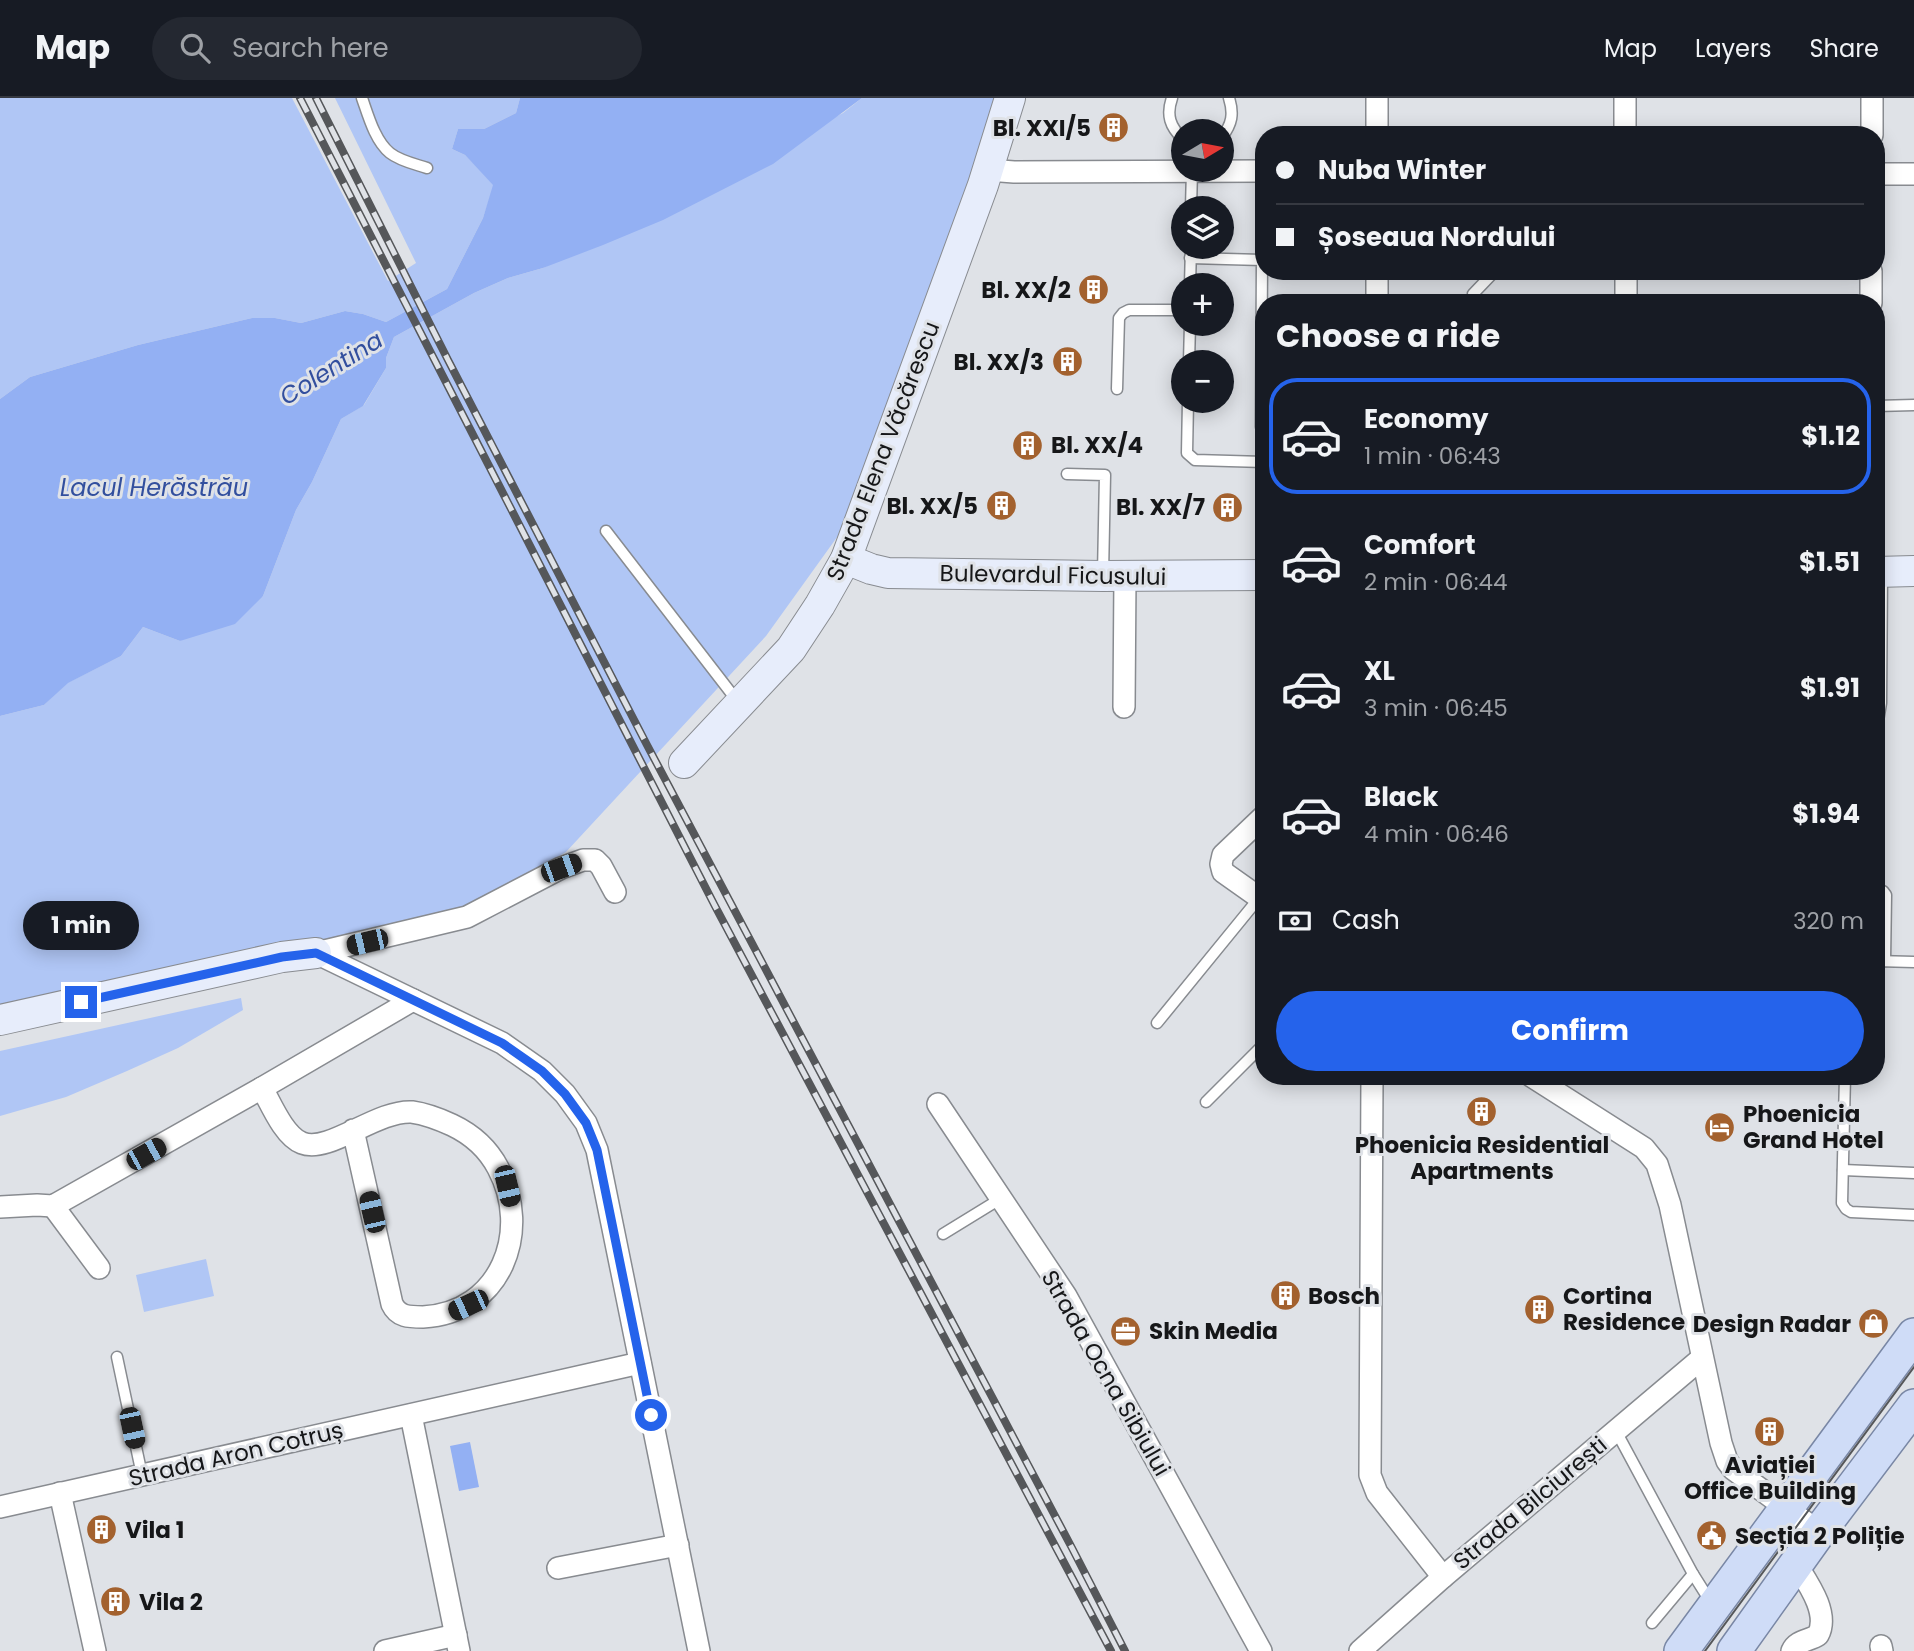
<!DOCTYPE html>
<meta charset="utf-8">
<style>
body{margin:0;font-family:Poppins,sans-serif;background:#242831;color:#f1f3f6;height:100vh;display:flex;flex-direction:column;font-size:26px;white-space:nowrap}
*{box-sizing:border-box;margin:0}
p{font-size:23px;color:#9ea1a6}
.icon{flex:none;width:38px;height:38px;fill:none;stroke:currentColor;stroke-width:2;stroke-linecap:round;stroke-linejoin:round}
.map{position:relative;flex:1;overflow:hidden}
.details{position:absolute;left:1255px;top:196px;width:630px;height:791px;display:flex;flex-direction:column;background:#171b24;border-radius:28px;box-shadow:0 4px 18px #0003}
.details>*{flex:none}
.hud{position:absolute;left:1255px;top:28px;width:630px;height:154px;border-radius:28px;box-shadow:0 4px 18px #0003;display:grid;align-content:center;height:154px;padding:0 21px;background:#171b24}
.needle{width:46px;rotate:80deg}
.controls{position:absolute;left:1171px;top:21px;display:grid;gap:14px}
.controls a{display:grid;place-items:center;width:63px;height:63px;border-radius:50%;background:#171b24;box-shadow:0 4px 18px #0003;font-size:35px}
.end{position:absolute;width:32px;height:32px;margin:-16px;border:9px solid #2563eb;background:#fff;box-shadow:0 0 0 4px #fff}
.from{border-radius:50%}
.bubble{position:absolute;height:49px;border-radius:24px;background:#171b24;box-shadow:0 4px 18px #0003;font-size:23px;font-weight:700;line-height:49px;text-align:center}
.car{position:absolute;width:21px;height:42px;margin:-21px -10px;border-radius:9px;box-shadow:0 0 5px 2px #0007;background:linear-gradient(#222 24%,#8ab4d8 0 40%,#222 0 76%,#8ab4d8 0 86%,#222 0)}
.hud b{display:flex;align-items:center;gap:24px;height:66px;font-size:26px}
.hud b+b{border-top:2px solid #363941}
.hud i{width:18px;height:18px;background:#f1f3f6}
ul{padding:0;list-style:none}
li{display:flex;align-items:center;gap:21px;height:116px;margin:0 14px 10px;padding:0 7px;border:4px solid transparent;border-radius:28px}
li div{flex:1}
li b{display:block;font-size:26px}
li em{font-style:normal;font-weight:700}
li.current{border-color:#2563eb}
li>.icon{width:63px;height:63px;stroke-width:1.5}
h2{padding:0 21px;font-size:32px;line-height:84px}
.pay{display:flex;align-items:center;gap:18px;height:77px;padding:0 21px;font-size:26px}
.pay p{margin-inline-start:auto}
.primary-button{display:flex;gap:14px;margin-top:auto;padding:14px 21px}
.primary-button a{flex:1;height:80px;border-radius:42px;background:#2563eb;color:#fff;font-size:28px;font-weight:700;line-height:80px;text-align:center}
header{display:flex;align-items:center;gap:42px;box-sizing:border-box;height:98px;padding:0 35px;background:#171b24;border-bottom:2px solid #363941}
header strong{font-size:33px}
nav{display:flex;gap:38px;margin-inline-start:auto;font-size:24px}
.search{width:490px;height:63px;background:#242831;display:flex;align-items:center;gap:18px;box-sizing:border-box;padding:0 24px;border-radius:38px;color:#9ea1a6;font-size:26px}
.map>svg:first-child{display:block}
.green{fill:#b0c6f5}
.water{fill:#93b0f3}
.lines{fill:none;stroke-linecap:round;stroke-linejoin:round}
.lane-casing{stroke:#888b90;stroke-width:13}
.street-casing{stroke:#888b90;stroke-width:24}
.secondary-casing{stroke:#888b90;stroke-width:32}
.primary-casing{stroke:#7987a5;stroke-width:36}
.lane{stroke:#fff;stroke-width:10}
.street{stroke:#fff;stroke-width:21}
.secondary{stroke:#e7edfb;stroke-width:30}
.primary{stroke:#cfdcf7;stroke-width:33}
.tram{stroke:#55575a;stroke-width:2}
.rail-casing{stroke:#55575a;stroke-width:8}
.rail{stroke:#dfe2e7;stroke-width:5;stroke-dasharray:16;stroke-linecap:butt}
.route{stroke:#2563eb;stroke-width:9}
.labels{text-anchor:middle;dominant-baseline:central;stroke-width:6;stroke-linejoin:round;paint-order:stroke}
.poi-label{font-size:23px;font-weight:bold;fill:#161719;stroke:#dfe2e7;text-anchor:start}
.street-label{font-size:23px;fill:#161719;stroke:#dfe2e7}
.water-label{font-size:24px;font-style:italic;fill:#324f9e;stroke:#dfe2e7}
</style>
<header>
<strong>Map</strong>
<div class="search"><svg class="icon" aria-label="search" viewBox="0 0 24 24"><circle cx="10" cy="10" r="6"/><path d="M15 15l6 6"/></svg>Search here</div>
<nav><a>Map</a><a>Layers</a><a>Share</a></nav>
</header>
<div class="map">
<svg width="1914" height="1553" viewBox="0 0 1914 1553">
<rect width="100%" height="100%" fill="#dfe2e7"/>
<g class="green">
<polygon points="0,0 292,0 388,183 416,165 335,0 520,0 516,15 484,31 458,31 452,51 465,57 494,87 483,120 447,191 386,224 363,216 345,213 301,225 275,220 252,220 138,247 30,279 0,301"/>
<polygon points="862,0 1000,0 840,435 766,538 566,754 470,810 0,919 0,618 44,607 67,585 121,558 143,529 180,543 263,498 296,412 312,384 341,321 364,307 386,270 386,260 394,239 474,195 508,180 543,170 843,15"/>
<polygon points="241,900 243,912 178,950 127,973 66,999 0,1018 0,953"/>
<polygon points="206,1161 214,1198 144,1214 136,1177"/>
</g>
<g class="water">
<polygon points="520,0 862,0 773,66 663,122 603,147 543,170 508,180 474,195 394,239 386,260 386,270 363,308 341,321 312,384 296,412 263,498 235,526 180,543 143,529 121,558 68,585 44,607 0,618 0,301 30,279 138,247 252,220 275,220 301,225 345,213 363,216 386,224 447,191 483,120 493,87 465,57 452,51 458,31 484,31 516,15"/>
<polygon points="470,1344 479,1389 459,1393 450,1348"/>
</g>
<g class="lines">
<defs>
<g id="lane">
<path d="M362 0C368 17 375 43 390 55 400 63 415 66 427 70"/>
<path d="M1172 0C1166 17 1170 29 1183 41"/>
<path d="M1222 39C1232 26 1234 16 1229 0"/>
<polyline points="1191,110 1192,72"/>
<polyline points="1190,160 1262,162 1261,329 1264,329"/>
<polyline points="1529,173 1537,173"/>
<polyline points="1190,187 1191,149"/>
<polyline points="1473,205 1473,196 1495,173"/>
<polyline points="1189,264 1190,226"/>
<polyline points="1117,291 1119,220 1123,215 1129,212 1183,212"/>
<polyline points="1188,303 1187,355 1195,362 1264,364"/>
<polyline points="1876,308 1914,307"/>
<polyline points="1067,376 1105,377 1103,476"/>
<polyline points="606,433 738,604"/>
<polyline points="1876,625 1878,623 1881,605 1882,475"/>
<polyline points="1876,791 1883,793 1886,797 1885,863"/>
<polyline points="1876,863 1914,864"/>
<polyline points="1157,925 1259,800"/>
<polyline points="1845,978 1842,1105 1846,1111 1851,1114 1914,1117"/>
<polyline points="1206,1004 1264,946"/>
<polyline points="1843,1072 1914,1075"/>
<polyline points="943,1136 1000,1101"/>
<polyline points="117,1259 142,1377"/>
<polyline points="1616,1333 1693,1476 1710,1503"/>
<polyline points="1652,1525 1693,1476"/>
</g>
<g id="street">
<polyline points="1625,0 1625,37"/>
<polyline points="1377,37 1377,0"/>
<polyline points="1872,37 1872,0"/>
<polyline points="988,72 1014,74 1264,73"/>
<polyline points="1876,76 1914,76"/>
<polyline points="1626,173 1626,205"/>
<polyline points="1377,205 1377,173"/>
<polyline points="1871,205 1871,173"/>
<polyline points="1124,609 1125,478"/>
<polyline points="1264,718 1223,757 1221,766 1223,774 1264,803"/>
<polyline points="316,855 502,945 542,973 565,996 586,1025 597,1052 699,1553"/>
<polyline points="316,855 467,819 561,770 583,762 595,762 601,768 615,794"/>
<polyline points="1372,978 1370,1377 1377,1395 1443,1479"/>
<polyline points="1531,978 1644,1050 1657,1066 1670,1107 1721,1345 1727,1363 1733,1371 1819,1434"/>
<path d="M262 990C271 1006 284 1038 302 1045 329 1056 376 1012 412 1014 426 1016 439 1021 452 1027 471 1036 488 1051 498 1070 532 1133 501 1215 423 1219 409 1219 398 1219 392 1206L353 1032"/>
<polyline points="938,1006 1066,1198 1261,1553"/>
<polyline points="53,1108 99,1170"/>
<polyline points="0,1109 37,1107 53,1108 262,990 413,902"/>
<polyline points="411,1317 459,1553"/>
<polyline points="60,1395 95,1553"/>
<polyline points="0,1409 640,1265"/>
<polyline points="558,1470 678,1447"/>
<polyline points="1881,1548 1882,1553"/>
<polyline points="385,1553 456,1537"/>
<polyline points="1360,1553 1443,1479 1702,1260"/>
<path d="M1792 1553C1797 1542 1809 1543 1818 1537 1830 1515 1807 1484 1796 1466"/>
</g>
<g id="secondary">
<polyline points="846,461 871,471 888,475 1103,478 1264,477"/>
<polyline points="1876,474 1914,473"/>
<polyline points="684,665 791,551 820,507 846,461 983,87 1010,0"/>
<polyline points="0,922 282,859 316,855"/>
</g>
<g id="primary">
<polyline points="1681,1553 1914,1237"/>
<polyline points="1734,1553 1819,1434 1914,1308"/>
</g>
</defs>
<use href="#lane" class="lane-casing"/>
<use href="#street" class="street-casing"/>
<use href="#secondary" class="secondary-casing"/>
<use href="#primary" class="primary-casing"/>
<use href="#lane" class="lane"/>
<use href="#street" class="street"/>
<use href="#secondary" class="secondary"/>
<use href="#primary" class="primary"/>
<polyline class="tram" points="1705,1553 1914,1269"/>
<defs>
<g id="rail">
<polyline points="300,0 715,808 1111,1553"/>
<polyline points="316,0 448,262 647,647 1072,1450 1125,1553"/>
</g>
</defs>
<use href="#rail" class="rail-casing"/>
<use href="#rail" class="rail"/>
</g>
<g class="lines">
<polyline class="route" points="81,904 282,859 316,855 502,945 542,973 565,996 586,1025 597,1052 651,1317"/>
</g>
<defs>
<symbol id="building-disc" viewBox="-11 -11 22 22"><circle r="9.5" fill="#a3612e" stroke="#dfe2e7"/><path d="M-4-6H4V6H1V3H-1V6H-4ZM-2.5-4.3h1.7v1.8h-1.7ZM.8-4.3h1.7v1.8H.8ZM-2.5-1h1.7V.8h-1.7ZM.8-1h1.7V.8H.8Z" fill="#fff"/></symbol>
<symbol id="hotel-disc" viewBox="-11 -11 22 22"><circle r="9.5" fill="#a3612e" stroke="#dfe2e7"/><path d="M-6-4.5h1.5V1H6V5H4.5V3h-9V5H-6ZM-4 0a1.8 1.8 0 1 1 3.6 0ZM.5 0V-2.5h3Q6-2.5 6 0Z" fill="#fff"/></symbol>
<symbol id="shop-disc" viewBox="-11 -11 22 22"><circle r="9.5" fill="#a3612e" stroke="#dfe2e7"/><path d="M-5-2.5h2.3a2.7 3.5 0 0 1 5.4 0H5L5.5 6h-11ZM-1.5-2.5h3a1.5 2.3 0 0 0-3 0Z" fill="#fff"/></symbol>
<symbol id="office-disc" viewBox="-11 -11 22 22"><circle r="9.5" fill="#a3612e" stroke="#dfe2e7"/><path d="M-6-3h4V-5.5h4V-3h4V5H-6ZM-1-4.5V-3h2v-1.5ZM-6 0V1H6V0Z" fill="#fff"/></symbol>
<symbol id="civic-disc" viewBox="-11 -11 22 22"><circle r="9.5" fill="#a3612e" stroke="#dfe2e7"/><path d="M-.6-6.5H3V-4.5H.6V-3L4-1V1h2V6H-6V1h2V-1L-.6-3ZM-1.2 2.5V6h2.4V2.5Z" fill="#fff"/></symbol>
</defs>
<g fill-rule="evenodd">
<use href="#building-disc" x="1096" y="12" width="35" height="35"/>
<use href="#building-disc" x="1076" y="174" width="35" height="35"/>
<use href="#building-disc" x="1050" y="246" width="35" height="35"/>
<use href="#building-disc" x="1010" y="330" width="35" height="35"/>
<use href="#building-disc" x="984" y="390" width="35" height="35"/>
<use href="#building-disc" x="1210" y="392" width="35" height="35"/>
<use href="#building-disc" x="1464" y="996" width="35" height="35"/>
<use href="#hotel-disc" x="1702" y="1012" width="35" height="35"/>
<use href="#building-disc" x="1268" y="1180" width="35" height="35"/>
<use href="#building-disc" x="1522" y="1194" width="35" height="35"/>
<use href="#shop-disc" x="1856" y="1208" width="35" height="35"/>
<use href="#office-disc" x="1108" y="1216" width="35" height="35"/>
<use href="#building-disc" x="1752" y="1316" width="35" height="35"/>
<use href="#building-disc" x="84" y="1414" width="35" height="35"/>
<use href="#civic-disc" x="1694" y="1420" width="35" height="35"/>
<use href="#building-disc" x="98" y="1486" width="35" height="35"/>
</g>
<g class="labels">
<g class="poi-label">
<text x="1091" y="30" text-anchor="end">Bl. XXI/5</text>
<text x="1071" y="192" text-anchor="end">Bl. XX/2</text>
<text x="1044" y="264" text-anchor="end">Bl. XX/3</text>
<text x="1051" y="347">Bl. XX/4</text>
<text x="978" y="408" text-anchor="end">Bl. XX/5</text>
<text x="1205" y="409" text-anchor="end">Bl. XX/7</text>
<text x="1743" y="1016">Phoenicia<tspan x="1743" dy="26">Grand Hotel</tspan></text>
<text x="1482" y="1047" text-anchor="middle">Phoenicia Residential<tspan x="1482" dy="26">Apartments</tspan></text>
<text x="1308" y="1198">Bosch</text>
<text x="1563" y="1198">Cortina<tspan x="1563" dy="26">Residence</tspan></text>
<text x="1851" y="1226" text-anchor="end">Design Radar</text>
<text x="1149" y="1233">Skin Media</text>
<text x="1770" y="1367" text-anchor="middle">Aviației<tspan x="1770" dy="26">Office Building</tspan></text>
<text x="125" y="1432">Vila 1</text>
<text x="1735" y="1438">Secția 2 Poliție</text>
<text x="139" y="1504">Vila 2</text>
</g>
<g class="street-label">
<text transform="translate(883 353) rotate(-69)">Strada Elena Văcărescu</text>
<text transform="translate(1053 477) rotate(1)">Bulevardul Ficusului</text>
<text transform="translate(1106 1275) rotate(60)">Strada Ocna Sibiului</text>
<text transform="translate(236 1356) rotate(-13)">Strada Aron Cotruș</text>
<text transform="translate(1530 1405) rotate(-40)">Strada Bilciurești</text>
</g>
<g class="water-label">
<text transform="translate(331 270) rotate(-32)">Colentina</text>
<text x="154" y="389">Lacul Herăstrău</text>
</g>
</g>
</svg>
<div class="controls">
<a><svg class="needle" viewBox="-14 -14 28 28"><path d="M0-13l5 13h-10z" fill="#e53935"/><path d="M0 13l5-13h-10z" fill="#9ea1a6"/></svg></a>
<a><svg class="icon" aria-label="layers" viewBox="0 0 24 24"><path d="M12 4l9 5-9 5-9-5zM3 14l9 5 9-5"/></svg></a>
<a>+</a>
<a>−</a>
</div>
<i class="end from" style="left:651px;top:1317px"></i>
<i class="end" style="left:81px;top:904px"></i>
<div class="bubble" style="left:23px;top:803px;width:116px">1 min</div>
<i class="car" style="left:561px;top:770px;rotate:70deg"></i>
<i class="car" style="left:367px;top:844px;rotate:257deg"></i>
<i class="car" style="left:146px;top:1056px;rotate:61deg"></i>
<i class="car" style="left:507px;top:1088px;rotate:167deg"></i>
<i class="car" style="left:372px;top:1114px;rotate:347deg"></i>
<i class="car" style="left:468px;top:1207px;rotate:245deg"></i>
<i class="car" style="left:132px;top:1330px;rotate:168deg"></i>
<div class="hud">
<b><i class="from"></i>Nuba Winter</b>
<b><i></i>Șoseaua Nordului</b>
</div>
<section class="details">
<h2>Choose a ride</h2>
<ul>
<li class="current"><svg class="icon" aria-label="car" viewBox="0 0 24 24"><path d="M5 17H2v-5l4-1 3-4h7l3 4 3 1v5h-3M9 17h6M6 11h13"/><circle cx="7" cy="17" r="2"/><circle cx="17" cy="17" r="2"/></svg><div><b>Economy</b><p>1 min · 06:43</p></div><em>$1.12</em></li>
<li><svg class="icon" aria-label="car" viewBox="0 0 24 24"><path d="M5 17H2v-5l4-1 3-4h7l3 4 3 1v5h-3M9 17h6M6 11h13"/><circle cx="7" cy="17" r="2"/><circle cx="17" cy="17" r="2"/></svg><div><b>Comfort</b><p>2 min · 06:44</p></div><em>$1.51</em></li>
<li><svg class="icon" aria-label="car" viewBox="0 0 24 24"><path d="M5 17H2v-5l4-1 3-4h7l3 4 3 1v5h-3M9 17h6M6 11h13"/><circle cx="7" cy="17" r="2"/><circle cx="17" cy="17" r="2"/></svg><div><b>XL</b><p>3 min · 06:45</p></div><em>$1.91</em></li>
<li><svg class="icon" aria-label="car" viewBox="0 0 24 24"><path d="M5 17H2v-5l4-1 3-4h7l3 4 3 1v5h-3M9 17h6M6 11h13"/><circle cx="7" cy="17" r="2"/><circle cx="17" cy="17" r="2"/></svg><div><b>Black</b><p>4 min · 06:46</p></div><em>$1.94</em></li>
</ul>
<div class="pay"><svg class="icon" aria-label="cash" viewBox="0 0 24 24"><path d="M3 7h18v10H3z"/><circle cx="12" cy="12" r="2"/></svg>Cash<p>320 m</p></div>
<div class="primary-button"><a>Confirm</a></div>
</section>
</div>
